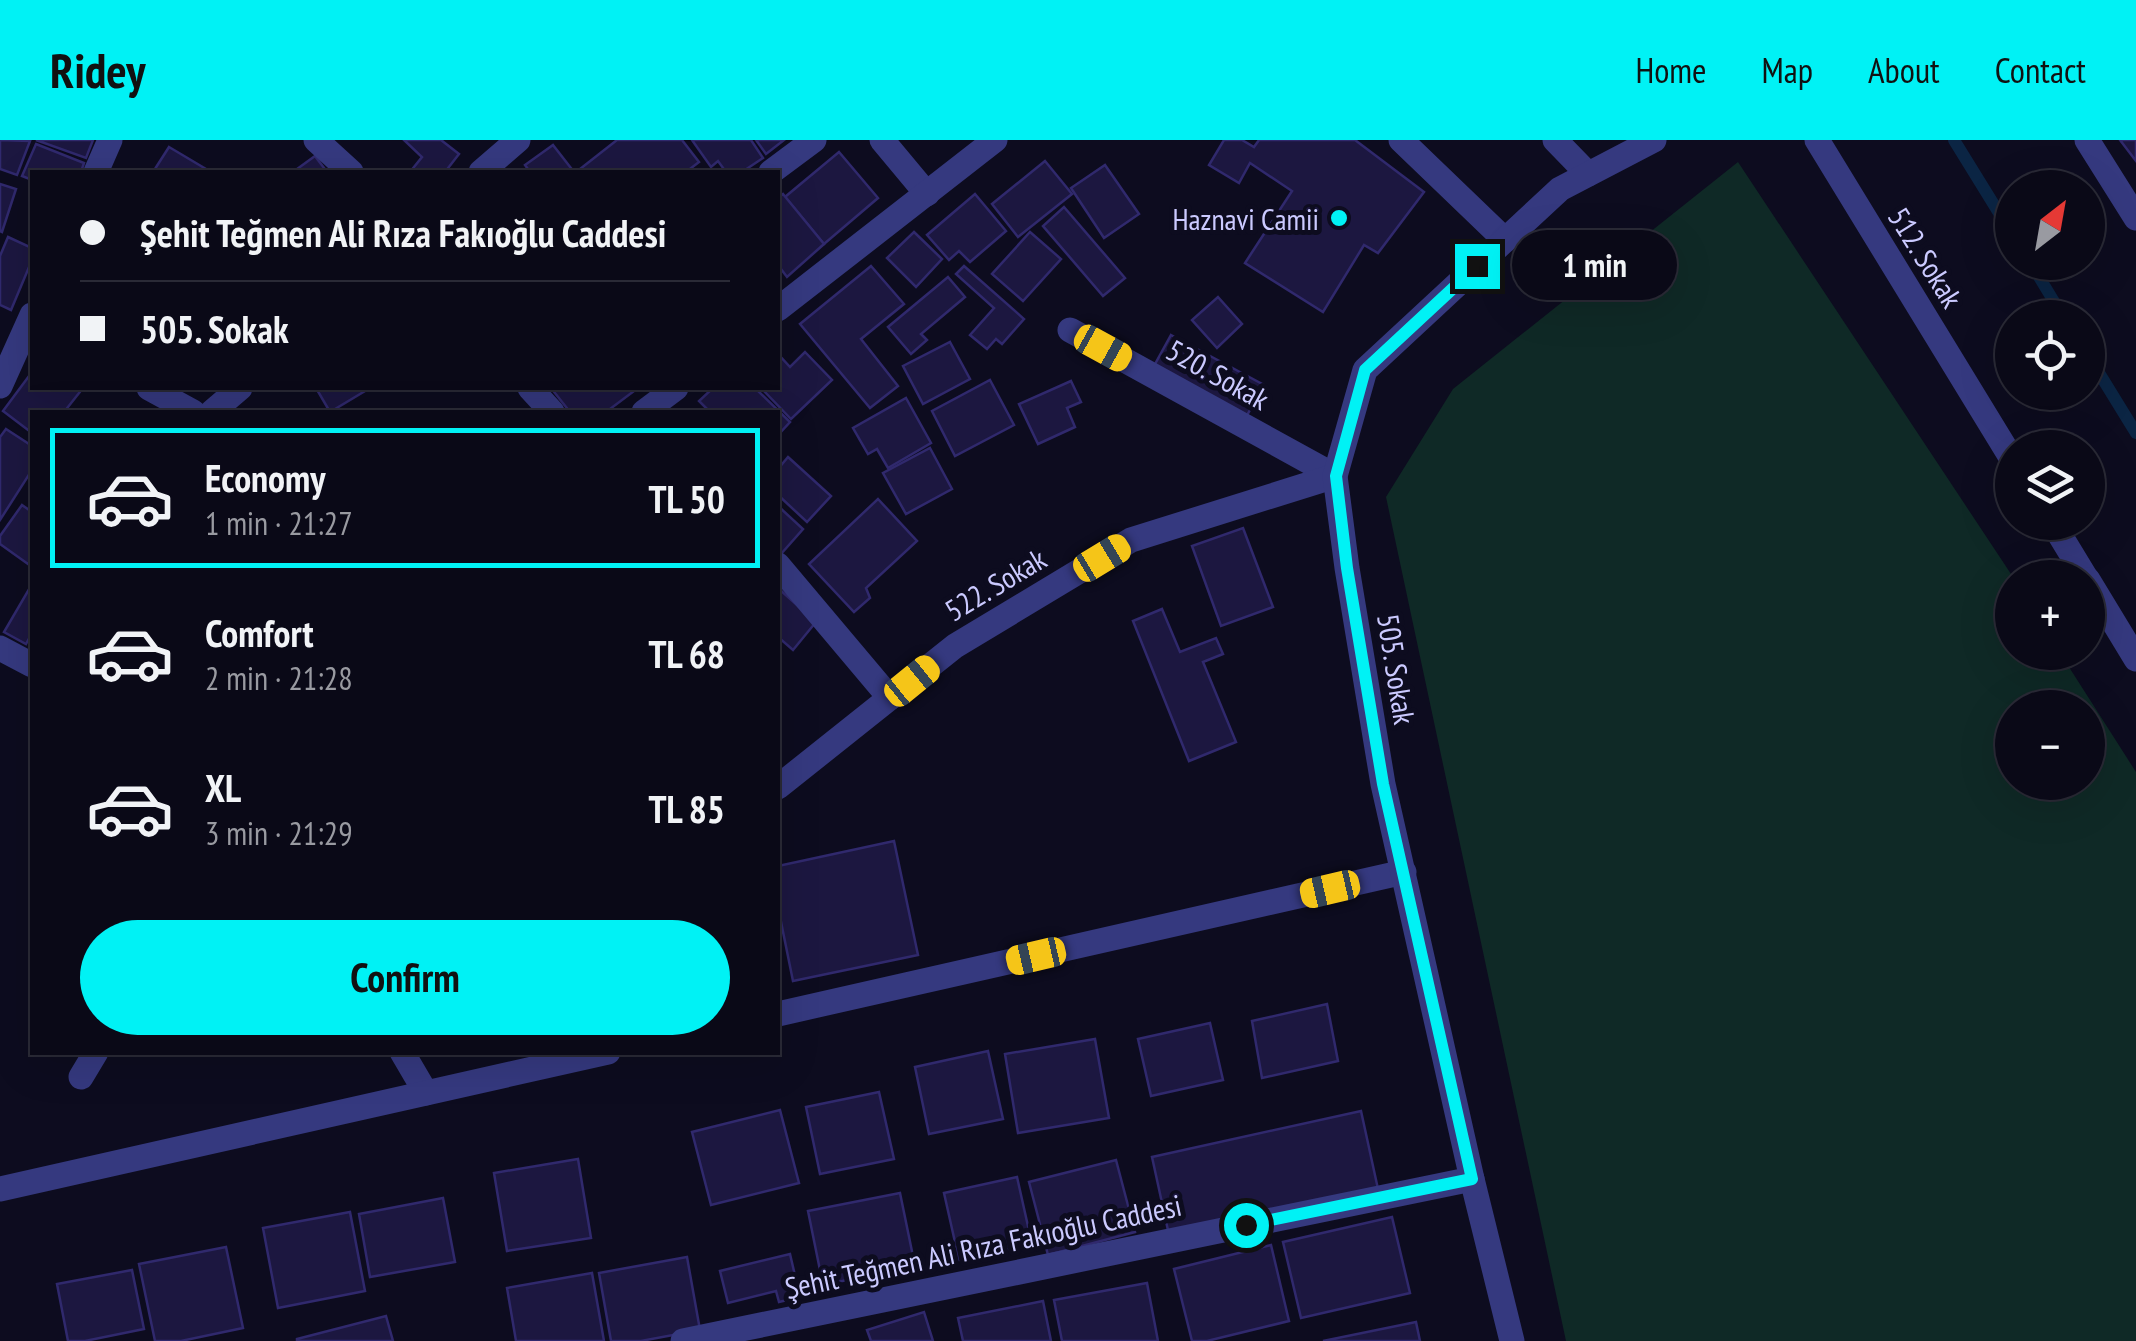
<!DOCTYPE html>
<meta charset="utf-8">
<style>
body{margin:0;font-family:"PT Sans Narrow",sans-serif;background:#181724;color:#f1f3f6;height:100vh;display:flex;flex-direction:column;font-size:38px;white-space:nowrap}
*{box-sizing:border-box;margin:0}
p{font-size:32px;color:#999aa1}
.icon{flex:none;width:55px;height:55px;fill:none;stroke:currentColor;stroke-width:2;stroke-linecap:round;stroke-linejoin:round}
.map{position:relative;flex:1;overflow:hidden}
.side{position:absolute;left:30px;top:270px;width:750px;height:645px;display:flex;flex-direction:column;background:#0a0917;border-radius:0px;box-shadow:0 10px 40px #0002,0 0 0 2px #2a2a36}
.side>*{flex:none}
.hud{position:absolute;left:30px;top:30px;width:750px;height:220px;border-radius:0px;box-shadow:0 10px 40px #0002,0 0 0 2px #2a2a36;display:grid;align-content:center;height:220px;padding:0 50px;background:#0a0917}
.needle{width:65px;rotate:31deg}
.fabs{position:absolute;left:1995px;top:30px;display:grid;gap:20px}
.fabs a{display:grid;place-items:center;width:110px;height:110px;border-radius:50%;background:#0a0917;box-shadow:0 10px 40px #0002,0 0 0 2px #2a2a36;font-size:50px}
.end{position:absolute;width:45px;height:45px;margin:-22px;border:12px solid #00f2f5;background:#111;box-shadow:0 0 0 5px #111}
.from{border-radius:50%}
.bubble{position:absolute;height:70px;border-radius:35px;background:#0a0917;box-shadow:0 10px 40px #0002,0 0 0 2px #2a2a36;font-size:32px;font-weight:600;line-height:70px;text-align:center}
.car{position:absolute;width:30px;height:60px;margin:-30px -15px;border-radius:12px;box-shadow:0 0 8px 2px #0007;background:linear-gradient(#f5c518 24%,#345 0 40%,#f5c518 0 76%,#345 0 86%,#f5c518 0)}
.hud b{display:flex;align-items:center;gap:35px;height:95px;font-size:38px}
.hud b+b{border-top:2px solid #2a2a36}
.hud i{width:25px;height:25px;background:#f1f3f6}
ul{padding:18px 0 0;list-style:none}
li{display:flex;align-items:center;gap:30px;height:140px;margin:0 20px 15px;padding:0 30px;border:5px solid transparent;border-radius:0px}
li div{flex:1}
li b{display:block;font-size:38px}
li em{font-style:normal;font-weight:600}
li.active{border-color:#00f2f5}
li>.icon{width:90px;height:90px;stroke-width:1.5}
.action{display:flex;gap:20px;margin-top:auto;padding:20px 50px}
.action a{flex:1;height:115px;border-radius:60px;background:#00f2f5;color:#111;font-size:40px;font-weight:600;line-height:115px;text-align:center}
header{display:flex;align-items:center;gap:60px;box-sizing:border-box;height:140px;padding:0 50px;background:#00f2f5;color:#111}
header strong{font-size:48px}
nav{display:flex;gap:55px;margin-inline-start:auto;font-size:35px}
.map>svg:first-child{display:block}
.green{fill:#0f2926;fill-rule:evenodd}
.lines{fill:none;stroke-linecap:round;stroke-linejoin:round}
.stream{stroke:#0b2544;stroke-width:12}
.building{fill:#1c1740;stroke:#30296d;stroke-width:2.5}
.minor{stroke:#35397f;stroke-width:25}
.route{stroke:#00f2f5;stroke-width:12}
.poi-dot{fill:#00f2f5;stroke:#0d0c1f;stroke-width:4}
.labels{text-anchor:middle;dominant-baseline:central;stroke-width:10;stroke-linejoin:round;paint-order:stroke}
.poi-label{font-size:30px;fill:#cbcaff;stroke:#0d0c1f;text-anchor:end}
.street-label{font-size:30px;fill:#cbcaff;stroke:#0d0c1f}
</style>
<header>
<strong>Ridey</strong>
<nav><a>Home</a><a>Map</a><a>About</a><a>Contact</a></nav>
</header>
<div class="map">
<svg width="2136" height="1201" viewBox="0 0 2136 1201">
<rect width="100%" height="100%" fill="#0d0c1f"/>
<path class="green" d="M1738 22 2013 437 2012 512 2060 513 2136 632V1201H1566L1386 357 1453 249ZM2012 568H2088V642H2012Z"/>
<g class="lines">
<g class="stream">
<polyline points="1954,0 2012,94"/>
<polyline points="2030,122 2064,178"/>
<polyline points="2088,215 2136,293"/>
</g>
</g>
<g class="building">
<polygon points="0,0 30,1 17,35 0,29"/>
<polygon points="36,0 93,0 86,18"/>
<polygon points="404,0 441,0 459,14 445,32 410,32 422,17"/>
<polygon points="617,0 682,0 699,22 686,32 582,32 580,29"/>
<polygon points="692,0 751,0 763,18 742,32 726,32 718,21 711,27"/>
<polygon points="756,0 784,0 766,14"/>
<polygon points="1224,0 1242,0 1254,7 1259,0 1355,0 1424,52 1378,113 1364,105 1323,172 1245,123 1292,51 1250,23 1239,43 1209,25"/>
<polygon points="2120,0 2136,0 2136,21"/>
<polygon points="36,4 84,23 81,32 32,32 32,40 22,36"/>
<polygon points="553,5 574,32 530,32 525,25"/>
<polygon points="169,7 211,32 153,32"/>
<polygon points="839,12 878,58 824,104 785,57"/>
<polygon points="315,16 327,32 293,32"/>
<polygon points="1045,21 1072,54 1018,97 992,64"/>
<polygon points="1105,25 1139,74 1104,98 1071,48"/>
<polygon points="0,44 16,49 2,92 0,91"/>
<polygon points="783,54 824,104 787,137 778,125 778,58"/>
<polygon points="975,54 1006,91 970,122 959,111 949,120 927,95"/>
<polygon points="1064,67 1125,138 1103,156 1043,86"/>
<polygon points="914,92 942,119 916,147 887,118"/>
<polygon points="1030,92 1061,119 1023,161 992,134"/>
<polygon points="8,97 32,108 32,120 11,170 0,165 0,116"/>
<polygon points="871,126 904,164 861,199 898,246 870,268 800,184"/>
<polygon points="964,126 1024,179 1002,204 996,199 987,209 970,195 994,168 956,134"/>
<polygon points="948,137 965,157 921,194 927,200 911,214 888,187"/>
<polygon points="1218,157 1242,184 1217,208 1192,180"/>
<polygon points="1171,195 1264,245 1246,277 1154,226"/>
<polygon points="950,202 970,239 923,264 903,226"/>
<polygon points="805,212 832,240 791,279 761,248 778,248 778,214 790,227"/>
<polygon points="32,232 32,248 83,248 64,272 32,272 32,293 3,271"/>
<polygon points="990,240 1014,285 955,316 932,271"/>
<polygon points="1071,241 1081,262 1067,268 1075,287 1038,304 1019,264"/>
<polygon points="316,248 370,248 330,272"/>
<polygon points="551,248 638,248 606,272 570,272"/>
<polygon points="713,248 755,248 790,282 778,295 778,272 710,272 699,261"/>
<polygon points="906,258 931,303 888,328 877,309 868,314 853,288"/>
<polygon points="6,289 32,306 32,330 0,380 0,297"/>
<polygon points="930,308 952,349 906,374 883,333"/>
<polygon points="788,317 831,356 807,382 778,355 778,329"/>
<polygon points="878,359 917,401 866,448 870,458 854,472 809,424"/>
<polygon points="22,365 32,372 32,418 28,424 0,404 0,396"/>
<polygon points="778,366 803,389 781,414 778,411"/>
<polygon points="1243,388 1273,467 1221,486 1192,406"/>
<polygon points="32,444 32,493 26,504 4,492"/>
<polygon points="778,448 816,482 793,510 778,497"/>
<polygon points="1162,469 1180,512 1216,498 1223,514 1203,522 1236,602 1189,621 1133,481"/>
<polygon points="894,701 918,815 793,841 778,767 778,726"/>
<polygon points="1327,864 1338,921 1262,938 1252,881"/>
<polygon points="1210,883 1223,940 1151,956 1138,899"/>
<polygon points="1095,899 1109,978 1018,993 1005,914"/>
<polygon points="988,911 1003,979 929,994 915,927"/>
<polygon points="879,952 894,1019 820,1034 806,967"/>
<polygon points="780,970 799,1043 711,1065 692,992"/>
<polygon points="1361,971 1378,1049 1169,1095 1152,1017"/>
<polygon points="578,1019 591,1098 507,1111 494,1033"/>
<polygon points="1116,1020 1135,1092 1048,1115 1029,1042"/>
<polygon points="1017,1037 1032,1104 959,1120 944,1053"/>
<polygon points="900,1053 915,1126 823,1145 808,1071"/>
<polygon points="443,1058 455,1122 370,1137 359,1074"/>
<polygon points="350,1072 365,1151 278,1168 263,1088"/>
<polygon points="1392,1077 1410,1153 1301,1178 1283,1102"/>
<polygon points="1271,1105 1289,1181 1207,1201 1192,1201 1174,1129"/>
<polygon points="226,1107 243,1188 181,1201 155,1201 139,1124"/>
<polygon points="790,1114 800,1157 779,1162 776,1151 728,1163 720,1131"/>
<polygon points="687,1117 700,1190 641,1201 611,1201 599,1133"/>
<polygon points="132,1130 144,1189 85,1201 68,1201 57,1144"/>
<polygon points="592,1133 604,1201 516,1201 507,1148"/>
<polygon points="1147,1143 1158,1201 1062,1201 1054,1160"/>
<polygon points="1043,1161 1051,1201 963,1201 958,1178"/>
<polygon points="924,1172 933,1201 871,1201 867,1190"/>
<polygon points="386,1176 393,1201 297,1201 297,1199"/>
<polygon points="1416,1182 1420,1201 1323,1201"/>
</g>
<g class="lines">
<g class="minor">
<polyline points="316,0 351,32"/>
<polyline points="882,0 927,54"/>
<polyline points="1401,0 1505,100"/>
<polyline points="1555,0 1588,34"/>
<polyline points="1817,0 2012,319"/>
<polyline points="2087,0 2136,78"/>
<polyline points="96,32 110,0"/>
<polyline points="481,32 518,0"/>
<polyline points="771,32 814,0"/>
<polyline points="778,169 995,0"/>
<polyline points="1070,190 1335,336"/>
<polyline points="0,246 32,175"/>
<polyline points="149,248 193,272"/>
<polyline points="530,248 552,272"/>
<polyline points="212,272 240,248"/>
<polyline points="644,272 676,248"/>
<polyline points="2052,382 2086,438"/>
<polyline points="778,425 890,558"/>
<polyline points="2088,440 2136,519"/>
<polyline points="0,508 32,525"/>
<polyline points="778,647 955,506 1131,400 1335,336"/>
<polyline points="778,874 1404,732"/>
<polyline points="402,912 426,953"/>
<polyline points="81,937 96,912"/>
<polyline points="0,1049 608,912"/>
<polyline points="683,1201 1472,1039"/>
<polyline points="1512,1201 1472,1039 1383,644 1347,428 1335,336 1365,230 1560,49 1654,0"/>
</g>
</g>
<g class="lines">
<polyline class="route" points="1246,1085 1472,1039 1383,644 1347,428 1336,336 1365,230 1477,126"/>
</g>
<circle class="poi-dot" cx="1339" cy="78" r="10"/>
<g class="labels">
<g class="poi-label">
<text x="1319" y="78">Haznavi Camii</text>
</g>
<g class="street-label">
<text transform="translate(1926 117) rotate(58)">512. Sokak</text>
<text transform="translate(1218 234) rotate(29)">520. Sokak</text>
<text transform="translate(995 444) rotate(-31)">522. Sokak</text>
<text transform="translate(1397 529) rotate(81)">505. Sokak</text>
<text transform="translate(983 1106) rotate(-12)">Şehit Teğmen Ali Rıza Fakıoğlu Caddesi</text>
</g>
</g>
</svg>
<div class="fabs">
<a><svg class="needle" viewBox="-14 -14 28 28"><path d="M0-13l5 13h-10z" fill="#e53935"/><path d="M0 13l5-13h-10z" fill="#999aa1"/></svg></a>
<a><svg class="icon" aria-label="locate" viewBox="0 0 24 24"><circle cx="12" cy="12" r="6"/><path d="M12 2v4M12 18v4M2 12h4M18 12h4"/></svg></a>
<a><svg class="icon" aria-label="layers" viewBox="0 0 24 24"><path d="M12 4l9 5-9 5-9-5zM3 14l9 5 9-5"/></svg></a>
<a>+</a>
<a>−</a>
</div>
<i class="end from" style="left:1246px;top:1085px"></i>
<i class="end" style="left:1477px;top:126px"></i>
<div class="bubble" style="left:1512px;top:90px;width:165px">1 min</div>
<i class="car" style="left:1103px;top:208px;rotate:119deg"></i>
<i class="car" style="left:1102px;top:418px;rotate:59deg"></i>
<i class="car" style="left:912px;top:541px;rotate:51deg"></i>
<i class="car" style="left:1330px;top:749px;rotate:257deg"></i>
<i class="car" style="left:1036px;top:816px;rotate:257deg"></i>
<div class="hud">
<b><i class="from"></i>Şehit Teğmen Ali Rıza Fakıoğlu Caddesi</b>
<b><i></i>505. Sokak</b>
</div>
<section class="side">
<ul>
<li class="active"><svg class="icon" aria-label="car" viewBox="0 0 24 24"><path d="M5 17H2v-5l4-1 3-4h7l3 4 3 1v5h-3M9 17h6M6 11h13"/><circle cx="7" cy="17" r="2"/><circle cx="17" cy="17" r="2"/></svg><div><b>Economy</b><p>1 min · 21:27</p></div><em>TL 50</em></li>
<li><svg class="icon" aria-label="car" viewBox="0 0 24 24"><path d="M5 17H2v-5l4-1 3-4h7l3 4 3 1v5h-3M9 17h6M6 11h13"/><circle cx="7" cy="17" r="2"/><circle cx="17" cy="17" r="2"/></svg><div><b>Comfort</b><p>2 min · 21:28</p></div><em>TL 68</em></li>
<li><svg class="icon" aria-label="car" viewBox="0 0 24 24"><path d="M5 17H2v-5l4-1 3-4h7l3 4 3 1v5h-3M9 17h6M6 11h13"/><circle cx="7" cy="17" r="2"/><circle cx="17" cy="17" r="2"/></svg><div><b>XL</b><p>3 min · 21:29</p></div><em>TL 85</em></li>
</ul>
<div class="action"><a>Confirm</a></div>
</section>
</div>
